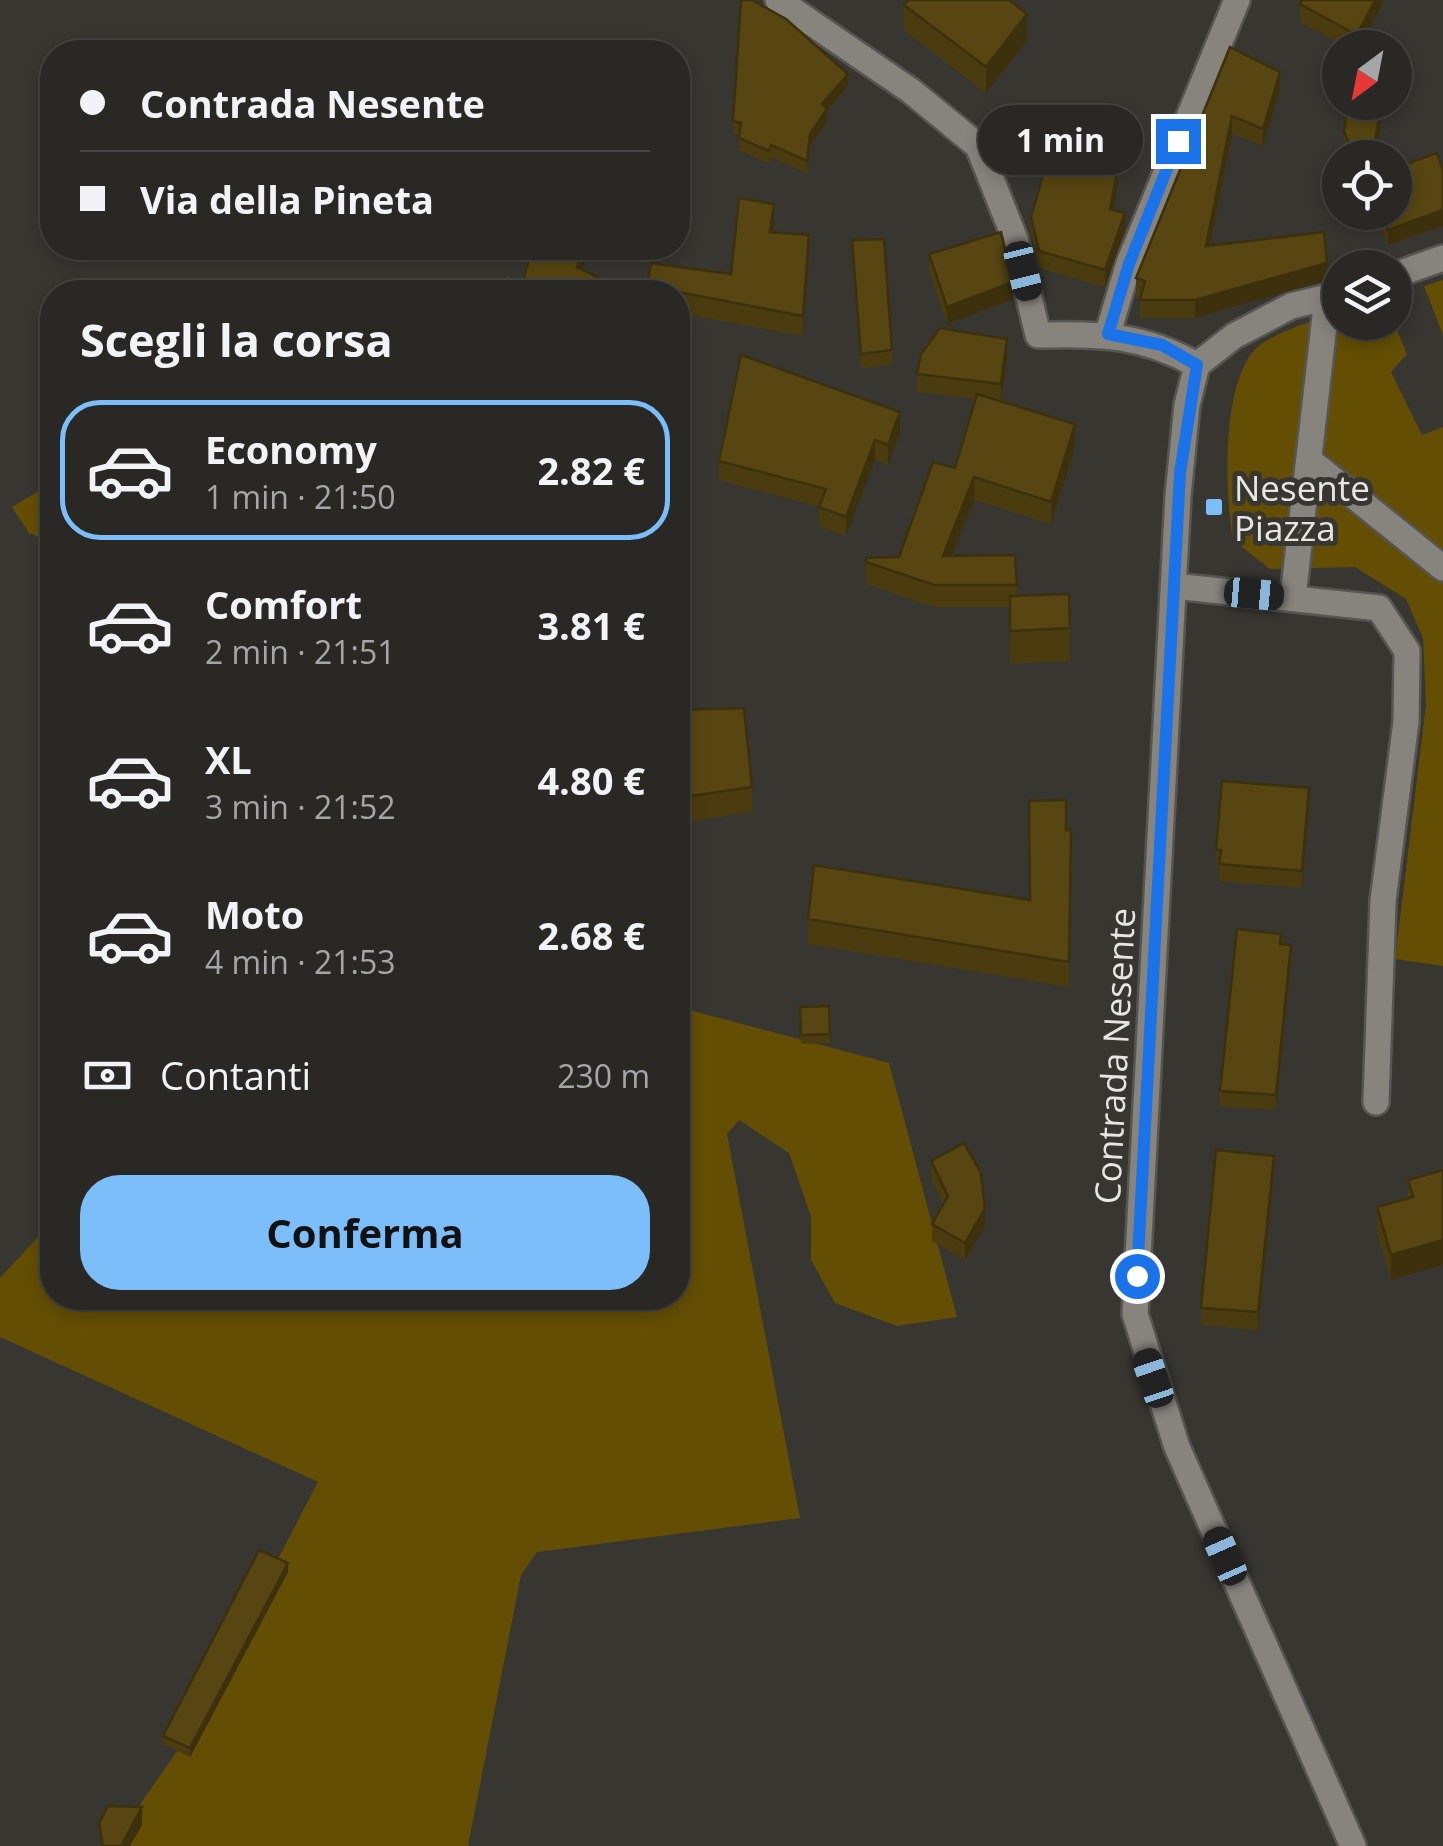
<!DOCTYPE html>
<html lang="it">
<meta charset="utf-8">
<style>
body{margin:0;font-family:"Open Sans",sans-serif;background:#363432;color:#f1f3f6;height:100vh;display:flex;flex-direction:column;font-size:38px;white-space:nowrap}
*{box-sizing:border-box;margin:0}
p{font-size:32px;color:#a5a6a7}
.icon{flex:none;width:55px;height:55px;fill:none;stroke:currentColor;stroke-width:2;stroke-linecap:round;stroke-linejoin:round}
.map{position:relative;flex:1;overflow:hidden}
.sheet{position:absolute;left:40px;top:280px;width:650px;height:1030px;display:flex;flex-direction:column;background:#2a2825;border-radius:40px;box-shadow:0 5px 15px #0003,0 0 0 2px #464442}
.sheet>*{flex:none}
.top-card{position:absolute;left:40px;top:40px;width:650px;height:220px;border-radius:40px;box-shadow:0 5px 15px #0003,0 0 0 2px #464442;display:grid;align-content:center;height:220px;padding:0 40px;background:#2a2825}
.needle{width:65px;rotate:212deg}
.buttons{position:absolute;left:1322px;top:30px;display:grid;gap:20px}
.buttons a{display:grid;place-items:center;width:90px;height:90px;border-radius:50%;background:#2a2825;box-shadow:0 5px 15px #0003,0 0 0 2px #464442;font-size:50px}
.end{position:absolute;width:45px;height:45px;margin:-22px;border:12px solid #1a73e8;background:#fff;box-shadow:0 0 0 5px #fff}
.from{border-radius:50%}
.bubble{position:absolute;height:70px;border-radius:35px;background:#2a2825;box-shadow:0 5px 15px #0003,0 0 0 2px #464442;font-size:32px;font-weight:700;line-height:70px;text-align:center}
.car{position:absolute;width:30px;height:60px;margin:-30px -15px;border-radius:12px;box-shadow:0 0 8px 2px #0007;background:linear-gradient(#222 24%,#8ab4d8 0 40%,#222 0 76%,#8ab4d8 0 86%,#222 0)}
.top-card b{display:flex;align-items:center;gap:35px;height:95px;font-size:38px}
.top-card b+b{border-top:2px solid #464442}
.top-card i{width:25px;height:25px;background:#f1f3f6}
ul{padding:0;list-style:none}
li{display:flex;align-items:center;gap:30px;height:140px;margin:0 20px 15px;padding:0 20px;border:5px solid transparent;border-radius:40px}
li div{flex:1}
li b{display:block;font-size:38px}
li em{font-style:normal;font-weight:700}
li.selected{border-color:#7cbef9}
li>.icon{width:90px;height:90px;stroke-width:1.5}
h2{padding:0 40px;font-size:45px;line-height:120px}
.pay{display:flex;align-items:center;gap:25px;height:110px;padding:0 40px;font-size:38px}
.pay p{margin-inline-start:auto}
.primary-button{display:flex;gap:20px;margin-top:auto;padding:20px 40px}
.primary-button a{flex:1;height:115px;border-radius:40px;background:#7cbef9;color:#111;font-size:40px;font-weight:700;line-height:115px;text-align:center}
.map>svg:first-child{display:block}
.green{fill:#634e04}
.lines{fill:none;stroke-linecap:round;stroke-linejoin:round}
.pedestrian-casing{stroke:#575552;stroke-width:30}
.minor-casing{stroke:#575552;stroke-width:30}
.tertiary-casing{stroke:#575552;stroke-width:30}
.pedestrian{stroke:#87847e;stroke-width:25}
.minor{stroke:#87847e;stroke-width:25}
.tertiary{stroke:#87847e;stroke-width:25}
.wall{fill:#4b3c0f}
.shaded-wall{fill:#3d310d}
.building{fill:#574612;stroke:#3d310d;stroke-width:2.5}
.route{stroke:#1a73e8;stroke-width:12}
.poi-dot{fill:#7cbef9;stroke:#383631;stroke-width:4}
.labels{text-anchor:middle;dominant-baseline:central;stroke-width:10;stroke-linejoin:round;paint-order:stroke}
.poi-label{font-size:35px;fill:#e7e6e3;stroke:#383631;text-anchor:start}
.street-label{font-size:35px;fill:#e7e6e3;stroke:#383631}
</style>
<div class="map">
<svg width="1443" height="1846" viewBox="0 0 1443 1846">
<rect width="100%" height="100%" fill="#383631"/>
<g class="green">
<polygon points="509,277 506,292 455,292"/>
<polygon points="1443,280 1443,335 1424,286"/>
<path d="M1340 311V322L1394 323 1407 354 1391 372 1422 435 1443 427V966L1395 959 1426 705 1423 638 1406 599 1355 567 1270 569 1233 540C1225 494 1220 376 1260 345 1281 329 1316 321 1340 311Z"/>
<polygon points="52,483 52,543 29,533 12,507"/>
<polygon points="678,1007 889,1063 957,1317 897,1326 835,1303 811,1260 811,1217 789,1153 739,1120 727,1134 800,1518 537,1552 521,1575 468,1846 111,1846 180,1747 318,1482 0,1337 0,1278 52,1222 52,1298 678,1298"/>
</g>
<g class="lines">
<defs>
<g id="pedestrian">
<polyline points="1309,460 1443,568"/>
<polyline points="1293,597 1327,299"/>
</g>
<g id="minor">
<path d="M778 0 911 91 978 146 1015 239 1038 335C1101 334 1141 334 1197 365"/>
<polyline points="1108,333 1129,263 1237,0"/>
<polyline points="1174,586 1379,608 1407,651 1406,722 1383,901 1376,1102"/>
</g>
<g id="tertiary">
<polyline points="1395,275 1443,258"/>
<polyline points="1340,294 1291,306 1234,336 1197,365 1187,405 1178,496 1135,1314 1177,1447 1353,1846"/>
</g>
</defs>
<use href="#pedestrian" class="pedestrian-casing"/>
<use href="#minor" class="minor-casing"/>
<use href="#tertiary" class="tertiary-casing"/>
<use href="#pedestrian" class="pedestrian"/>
<use href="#minor" class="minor"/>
<use href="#tertiary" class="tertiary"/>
</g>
<g class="wall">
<polygon points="1384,0 1360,48 1348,48 1300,22 1300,4"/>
<polygon points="904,5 1027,40 986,93 904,30"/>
<polygon points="1230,47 1280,90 1263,146 1232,134 1210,246 1327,280 1195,318 1140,318 1140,297 1136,296 1136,278"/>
<polygon points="848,86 827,111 827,122 810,146 807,173 771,157 769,164 739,150 739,135 733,134 733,121"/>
<polygon points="1381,121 1375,158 1348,158 1344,147 1344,131"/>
<polygon points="1443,170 1443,226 1388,245 1381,224 1373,227 1367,212 1395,212"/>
<polygon points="1117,191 1113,210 1125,230 1105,287 1039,268 1031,234 1031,217"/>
<polygon points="774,225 773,232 809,255 803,336 678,313 678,292 647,292 647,286 731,274"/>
<polygon points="852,240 892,350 892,365 861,368"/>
<polygon points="929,254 1013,299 947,324 929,271"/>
<polygon points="1007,357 1001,402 1075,447 1051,524 974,500 952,556 1015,555 1017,596 1069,594 1070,661 1010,664 1010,607 934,607 866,584 866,562 899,557 955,468 976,399 917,392 917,374"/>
<polygon points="900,432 888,465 875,460 846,536 819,526 819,507 719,480 719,461"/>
<polygon points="678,710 752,787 752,812 678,823"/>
<polygon points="1309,805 1302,888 1219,881 1219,867 1216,866 1216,850"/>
<polygon points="1066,830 1071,830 1069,987 808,944 808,919 1030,900"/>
<polygon points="1281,945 1291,960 1276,1110 1220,1106 1220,1091"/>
<polygon points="829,1006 830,1043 801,1044 800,1007"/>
<polygon points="931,1161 985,1227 965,1260 932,1241 932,1224 943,1204 931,1179"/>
<polygon points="1443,1170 1443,1265 1391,1280 1377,1233 1377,1207 1408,1198 1408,1180"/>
<polygon points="1274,1173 1258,1330 1201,1325 1201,1308"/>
<polygon points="288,1572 190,1757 163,1744 163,1736"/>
</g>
<g class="shaded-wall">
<polygon points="1375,0 1384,0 1360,48 1357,48 1357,35"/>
<polygon points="1027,14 1027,40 986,93 986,67"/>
<polygon points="1280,72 1280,90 1263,146 1263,129"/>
<polygon points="848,74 848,86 827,110 827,122 810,146 807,173 810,134 822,104"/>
<polygon points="1381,105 1381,121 1375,158 1372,158"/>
<polygon points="1232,116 1232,134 1206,263 1206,246"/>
<polygon points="1117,173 1117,191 1110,226 1110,209"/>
<polygon points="774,204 774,225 770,253 770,232"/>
<polygon points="1443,210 1443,226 1388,245 1388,230"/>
<polygon points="1373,212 1381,212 1381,224 1373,227"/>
<polygon points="1125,213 1125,230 1105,287 1105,270"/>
<polygon points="809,235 809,255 803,336 803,316"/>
<polygon points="583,248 588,248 577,289 577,267"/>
<polygon points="1327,263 1327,280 1195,318 1195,300"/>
<polygon points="1013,282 1013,299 947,324 947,307"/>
<polygon points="1007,339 1007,357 1001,402 1001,384"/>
<polygon points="900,412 900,432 888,465 888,445"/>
<polygon points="1075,424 1075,447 1051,524 1051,502"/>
<polygon points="875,440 875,460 846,536 846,517"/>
<polygon points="974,477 974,500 943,579 943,556"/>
<polygon points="1309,788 1309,805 1302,888 1302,871"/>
<polygon points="1291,945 1291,960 1276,1110 1276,1095"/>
<polygon points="1274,1156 1274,1173 1258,1330 1258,1312"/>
<polygon points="985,1209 985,1227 965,1260 965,1243"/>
<polygon points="1443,1240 1443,1265 1391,1280 1391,1255"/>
<polygon points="288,1563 288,1572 190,1757 190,1748"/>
<polygon points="142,1807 142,1825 130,1846 121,1846"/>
</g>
<g class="building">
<polygon points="741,0 752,0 786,19 848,74 822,104 827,109 810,134 807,161 771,145 769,151 739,138 741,123 733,121"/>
<polygon points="908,0 1009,0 1027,14 986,67 904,5"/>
<polygon points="1302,0 1375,0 1357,35 1300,4"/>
<polygon points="1230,47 1280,72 1263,129 1232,116 1206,246 1324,232 1327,263 1195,300 1140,300 1145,281 1136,278"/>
<polygon points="1349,102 1381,105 1372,158 1354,158 1344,131"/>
<polygon points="1437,153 1443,170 1443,210 1388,230 1383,212 1395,212 1395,168"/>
<polygon points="1049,155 1117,173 1110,209 1125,213 1105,270 1039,251 1031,217"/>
<polygon points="739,198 774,204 770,232 809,235 803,316 647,286 651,263 731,274"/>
<polygon points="1001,232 1013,282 947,307 929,254"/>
<polygon points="884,239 892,350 861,354 852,240"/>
<polygon points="532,248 583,248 577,267 628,292 520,292"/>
<polygon points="940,328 1007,339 1001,384 917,374 921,354"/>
<polygon points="741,355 900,412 888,445 875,440 846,517 819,507 826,489 719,461"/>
<polygon points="977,394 1075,424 1051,502 974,477 943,556 1015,555 1017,585 934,585 866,562 866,558 899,557 933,462 955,468"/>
<polygon points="1069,594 1070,628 1010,631 1010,596"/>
<polygon points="744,708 752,787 678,798 678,710"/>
<polygon points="1222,781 1309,788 1302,871 1219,864 1221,850 1216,850"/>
<polygon points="1066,800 1066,830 1071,830 1069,962 808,919 814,865 1030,900 1029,801"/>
<polygon points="1237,929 1281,934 1280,944 1291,945 1276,1095 1220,1091"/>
<polygon points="829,1006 830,1034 801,1035 800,1007"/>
<polygon points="964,1143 981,1173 985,1209 965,1243 932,1224 948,1196 931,1161"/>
<polygon points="1216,1150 1274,1156 1258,1312 1201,1308"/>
<polygon points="1443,1170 1443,1240 1391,1255 1377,1207 1413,1197 1408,1180"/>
<polygon points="259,1550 288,1563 190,1748 163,1736"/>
<polygon points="108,1806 142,1807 121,1846 103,1846 99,1823"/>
</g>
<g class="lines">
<polyline class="route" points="1137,1276 1180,473 1197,365 1162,345 1108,334 1129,264 1178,141"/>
</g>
<rect class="poi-dot" x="1204" y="497" width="20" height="20" rx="5"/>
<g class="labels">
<g class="poi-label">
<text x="1234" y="487">Nesente<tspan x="1234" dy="40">Piazza</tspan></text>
</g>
<g class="street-label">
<text transform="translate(1114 1056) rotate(-87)">Contrada Nesente</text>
</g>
</g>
</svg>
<div class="buttons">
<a><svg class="needle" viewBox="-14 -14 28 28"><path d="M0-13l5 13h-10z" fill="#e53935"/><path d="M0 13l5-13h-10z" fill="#a5a6a7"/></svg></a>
<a><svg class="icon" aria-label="locate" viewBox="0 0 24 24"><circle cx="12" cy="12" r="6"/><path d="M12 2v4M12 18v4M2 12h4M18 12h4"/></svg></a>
<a><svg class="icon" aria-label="layers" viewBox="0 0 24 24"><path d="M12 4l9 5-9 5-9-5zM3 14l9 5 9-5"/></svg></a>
</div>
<i class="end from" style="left:1137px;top:1276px"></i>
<i class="end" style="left:1178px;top:141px"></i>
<div class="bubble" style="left:978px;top:105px;width:165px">1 min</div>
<i class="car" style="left:1023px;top:271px;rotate:166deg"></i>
<i class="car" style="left:1254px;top:594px;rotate:95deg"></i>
<i class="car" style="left:1153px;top:1378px;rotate:341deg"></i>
<i class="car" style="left:1225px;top:1556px;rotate:336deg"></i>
<div class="top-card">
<b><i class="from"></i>Contrada Nesente</b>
<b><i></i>Via della Pineta</b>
</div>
<section class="sheet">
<h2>Scegli la corsa</h2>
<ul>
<li class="selected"><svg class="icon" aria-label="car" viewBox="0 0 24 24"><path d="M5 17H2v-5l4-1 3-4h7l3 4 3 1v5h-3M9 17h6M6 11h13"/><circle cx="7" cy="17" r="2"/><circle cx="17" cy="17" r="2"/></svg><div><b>Economy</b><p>1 min · 21:50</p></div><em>2.82 €</em></li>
<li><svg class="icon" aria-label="car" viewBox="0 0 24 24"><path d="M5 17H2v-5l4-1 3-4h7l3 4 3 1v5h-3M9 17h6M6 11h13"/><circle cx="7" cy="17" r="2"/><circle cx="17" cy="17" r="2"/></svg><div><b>Comfort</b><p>2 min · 21:51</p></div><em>3.81 €</em></li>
<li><svg class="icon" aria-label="car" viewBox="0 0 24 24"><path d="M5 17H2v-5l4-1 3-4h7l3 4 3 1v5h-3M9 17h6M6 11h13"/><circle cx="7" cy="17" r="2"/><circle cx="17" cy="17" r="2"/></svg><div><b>XL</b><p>3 min · 21:52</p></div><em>4.80 €</em></li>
<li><svg class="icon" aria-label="car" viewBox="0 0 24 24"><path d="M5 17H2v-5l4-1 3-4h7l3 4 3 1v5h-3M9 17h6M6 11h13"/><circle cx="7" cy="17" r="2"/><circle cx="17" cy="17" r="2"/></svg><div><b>Moto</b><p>4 min · 21:53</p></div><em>2.68 €</em></li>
</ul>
<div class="pay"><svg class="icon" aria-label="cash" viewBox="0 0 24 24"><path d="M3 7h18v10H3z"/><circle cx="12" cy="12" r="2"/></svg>Contanti<p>230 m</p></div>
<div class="primary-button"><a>Conferma</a></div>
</section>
</div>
